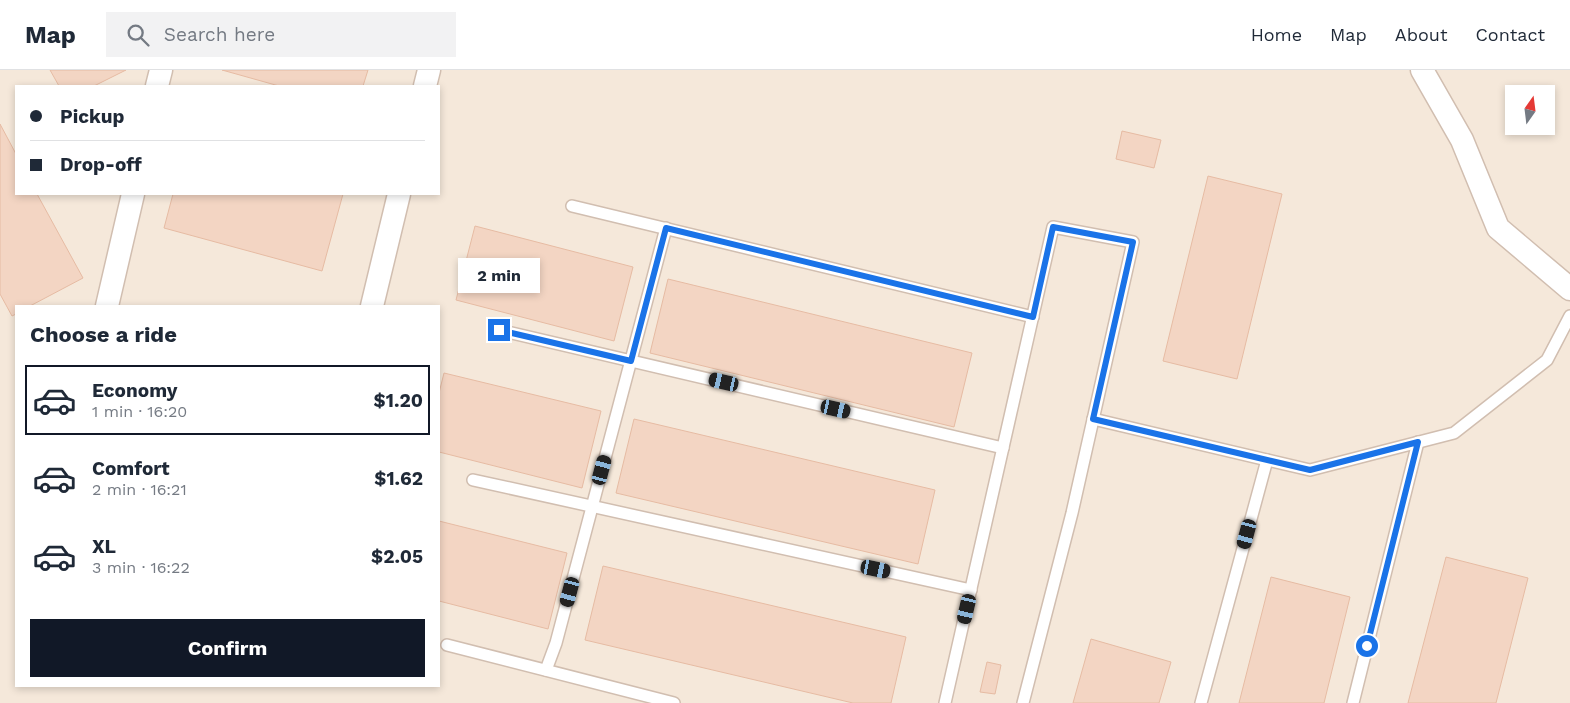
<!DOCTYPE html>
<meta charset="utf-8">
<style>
body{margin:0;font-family:"Work Sans",sans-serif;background:#f2f2f3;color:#1f2937;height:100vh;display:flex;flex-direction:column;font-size:19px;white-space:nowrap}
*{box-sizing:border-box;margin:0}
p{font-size:16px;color:#747a83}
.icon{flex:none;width:28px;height:28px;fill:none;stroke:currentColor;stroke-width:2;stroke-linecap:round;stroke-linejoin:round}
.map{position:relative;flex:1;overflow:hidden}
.details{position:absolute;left:15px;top:235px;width:425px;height:382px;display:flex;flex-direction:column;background:#fff;border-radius:0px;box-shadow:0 2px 8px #0003}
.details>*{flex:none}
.banner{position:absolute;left:15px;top:15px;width:425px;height:110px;border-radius:0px;box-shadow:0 2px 8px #0003;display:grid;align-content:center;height:110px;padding:0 15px;background:#fff}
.needle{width:32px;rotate:14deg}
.controls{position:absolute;left:1505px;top:15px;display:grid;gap:10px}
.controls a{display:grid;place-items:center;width:50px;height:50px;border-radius:0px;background:#fff;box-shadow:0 2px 8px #0003;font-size:25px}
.end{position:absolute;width:22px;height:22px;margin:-11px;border:6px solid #1a73e8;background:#fff;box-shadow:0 0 0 2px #fff}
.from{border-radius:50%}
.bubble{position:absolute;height:35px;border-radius:0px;background:#fff;box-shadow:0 2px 8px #0003;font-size:16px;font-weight:700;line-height:35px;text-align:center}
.car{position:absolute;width:15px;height:30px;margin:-15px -8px;border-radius:6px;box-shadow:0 0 4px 1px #0007;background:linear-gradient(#222 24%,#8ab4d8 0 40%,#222 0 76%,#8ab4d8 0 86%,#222 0)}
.banner b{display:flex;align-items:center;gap:18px;height:48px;font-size:19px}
.banner b+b{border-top:1px solid #e0e1e3}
.banner i{width:12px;height:12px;background:#1f2937}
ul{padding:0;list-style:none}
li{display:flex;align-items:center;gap:15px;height:70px;margin:0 10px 8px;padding:0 5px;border:2px solid transparent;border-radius:0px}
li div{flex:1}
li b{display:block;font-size:19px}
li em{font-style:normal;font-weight:700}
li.current{border-color:#111827}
li>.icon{width:45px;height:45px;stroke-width:1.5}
h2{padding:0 15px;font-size:22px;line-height:60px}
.cta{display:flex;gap:10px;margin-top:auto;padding:10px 15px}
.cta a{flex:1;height:58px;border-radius:0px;background:#111827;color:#fff;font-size:20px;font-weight:700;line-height:58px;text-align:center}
header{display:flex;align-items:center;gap:30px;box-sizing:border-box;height:70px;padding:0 25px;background:#fff;border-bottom:1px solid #e0e1e3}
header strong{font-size:24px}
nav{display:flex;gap:28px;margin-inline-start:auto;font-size:18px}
.search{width:350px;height:45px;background:#f2f2f3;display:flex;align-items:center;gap:12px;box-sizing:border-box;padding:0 18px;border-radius:0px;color:#747a83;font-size:19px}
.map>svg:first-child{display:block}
.residential{fill:#f5e8da;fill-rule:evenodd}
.building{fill:#f3d5c3;stroke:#e6bba3}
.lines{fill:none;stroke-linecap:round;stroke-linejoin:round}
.service-casing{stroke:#d1beb0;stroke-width:14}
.minor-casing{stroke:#d1beb0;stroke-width:25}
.service{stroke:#fff;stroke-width:11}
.minor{stroke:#fff;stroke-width:22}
.route{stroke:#1a73e8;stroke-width:6}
</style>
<header>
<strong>Map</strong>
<div class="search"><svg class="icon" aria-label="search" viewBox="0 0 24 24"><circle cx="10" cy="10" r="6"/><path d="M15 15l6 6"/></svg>Search here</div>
<nav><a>Home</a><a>Map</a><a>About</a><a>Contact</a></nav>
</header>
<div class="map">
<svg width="1570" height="633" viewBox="0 0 1570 633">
<rect width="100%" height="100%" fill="#fdf6ec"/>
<path class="residential" d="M0 0H1570V633H0ZM16 16H439V124H16ZM1514 24H1546V56H1514ZM16 236H439V616H16Z"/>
<g class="building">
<polygon points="50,0 126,0 94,16 59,16"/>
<polygon points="222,0 368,0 363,16 279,16"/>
<polygon points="0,54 16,84 16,124 37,124 83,208 30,236 16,236 16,244 12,246 0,224"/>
<polygon points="1122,61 1161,70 1154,98 1116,89"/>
<polygon points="1208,106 1282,124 1237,309 1163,291"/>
<polygon points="173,124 343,124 322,201 164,158"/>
<polygon points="475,156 633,197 614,271 456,230"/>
<polygon points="668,209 972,283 954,357 650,283"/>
<polygon points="444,303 601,341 582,418 439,382 439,323"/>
<polygon points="634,349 935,420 918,494 616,423"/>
<polygon points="439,451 567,483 548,559 439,531"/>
<polygon points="1446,487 1528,508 1496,633 1408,633"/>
<polygon points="603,496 906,567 891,633 853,633 585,570"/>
<polygon points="1271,507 1350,527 1324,633 1239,633"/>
<polygon points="1091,569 1171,592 1159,633 1073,633"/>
<polygon points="987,592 1001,595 995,624 980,622"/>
</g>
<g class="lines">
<defs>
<g id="service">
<polyline points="572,136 1033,247"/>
<polyline points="499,260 1003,378"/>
<polyline points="1093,349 1310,400 1454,363 1547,290 1570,246"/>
<polyline points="473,410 971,520"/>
<polyline points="447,575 674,633"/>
<polyline points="546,600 556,573 666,158"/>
<polyline points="945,633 1053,157 1133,172 1072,443 1023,633"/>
<polyline points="1201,633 1267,390"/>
<polyline points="1353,633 1418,372"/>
</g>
<g id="minor">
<polyline points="1422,0 1462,70 1498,158 1570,219"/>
<polyline points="157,16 161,0"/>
<polyline points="425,16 429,0"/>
<polyline points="107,236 133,124"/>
<polyline points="372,236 399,124"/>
</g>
</defs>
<use href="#service" class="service-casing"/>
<use href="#minor" class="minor-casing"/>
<use href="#service" class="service"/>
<use href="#minor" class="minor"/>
</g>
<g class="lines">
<polyline class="route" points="499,260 631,291 666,158 1033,247 1053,157 1133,172 1093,349 1310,400 1418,372 1367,576"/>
</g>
</svg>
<div class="controls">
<a><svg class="needle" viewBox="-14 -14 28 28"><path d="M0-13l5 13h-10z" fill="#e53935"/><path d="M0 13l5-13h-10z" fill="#747a83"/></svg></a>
</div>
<i class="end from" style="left:1367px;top:576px"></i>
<i class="end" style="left:499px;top:260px"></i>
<div class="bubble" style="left:458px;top:188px;width:82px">2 min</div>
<i class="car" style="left:724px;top:312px;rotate:283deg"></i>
<i class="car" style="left:836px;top:339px;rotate:103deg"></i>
<i class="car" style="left:602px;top:400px;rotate:15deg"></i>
<i class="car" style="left:1247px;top:464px;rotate:195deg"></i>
<i class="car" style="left:876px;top:499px;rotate:102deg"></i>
<i class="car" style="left:570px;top:522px;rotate:195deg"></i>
<i class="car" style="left:967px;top:539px;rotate:193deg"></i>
<div class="banner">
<b><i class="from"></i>Pickup</b>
<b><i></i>Drop-off</b>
</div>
<section class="details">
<h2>Choose a ride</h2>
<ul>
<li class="current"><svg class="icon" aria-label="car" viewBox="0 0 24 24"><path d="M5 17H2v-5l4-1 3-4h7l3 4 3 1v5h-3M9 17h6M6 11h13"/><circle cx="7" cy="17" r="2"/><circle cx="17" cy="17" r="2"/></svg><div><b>Economy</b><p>1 min · 16:20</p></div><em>$1.20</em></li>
<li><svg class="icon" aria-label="car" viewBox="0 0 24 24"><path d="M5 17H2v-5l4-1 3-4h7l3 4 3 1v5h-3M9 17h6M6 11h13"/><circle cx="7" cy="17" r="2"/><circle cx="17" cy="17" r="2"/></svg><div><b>Comfort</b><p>2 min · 16:21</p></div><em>$1.62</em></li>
<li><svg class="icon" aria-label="car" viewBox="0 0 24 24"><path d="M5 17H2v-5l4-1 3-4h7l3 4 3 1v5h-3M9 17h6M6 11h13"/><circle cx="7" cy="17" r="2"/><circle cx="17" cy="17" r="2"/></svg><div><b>XL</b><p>3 min · 16:22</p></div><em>$2.05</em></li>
</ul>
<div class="cta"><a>Confirm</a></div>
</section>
</div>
